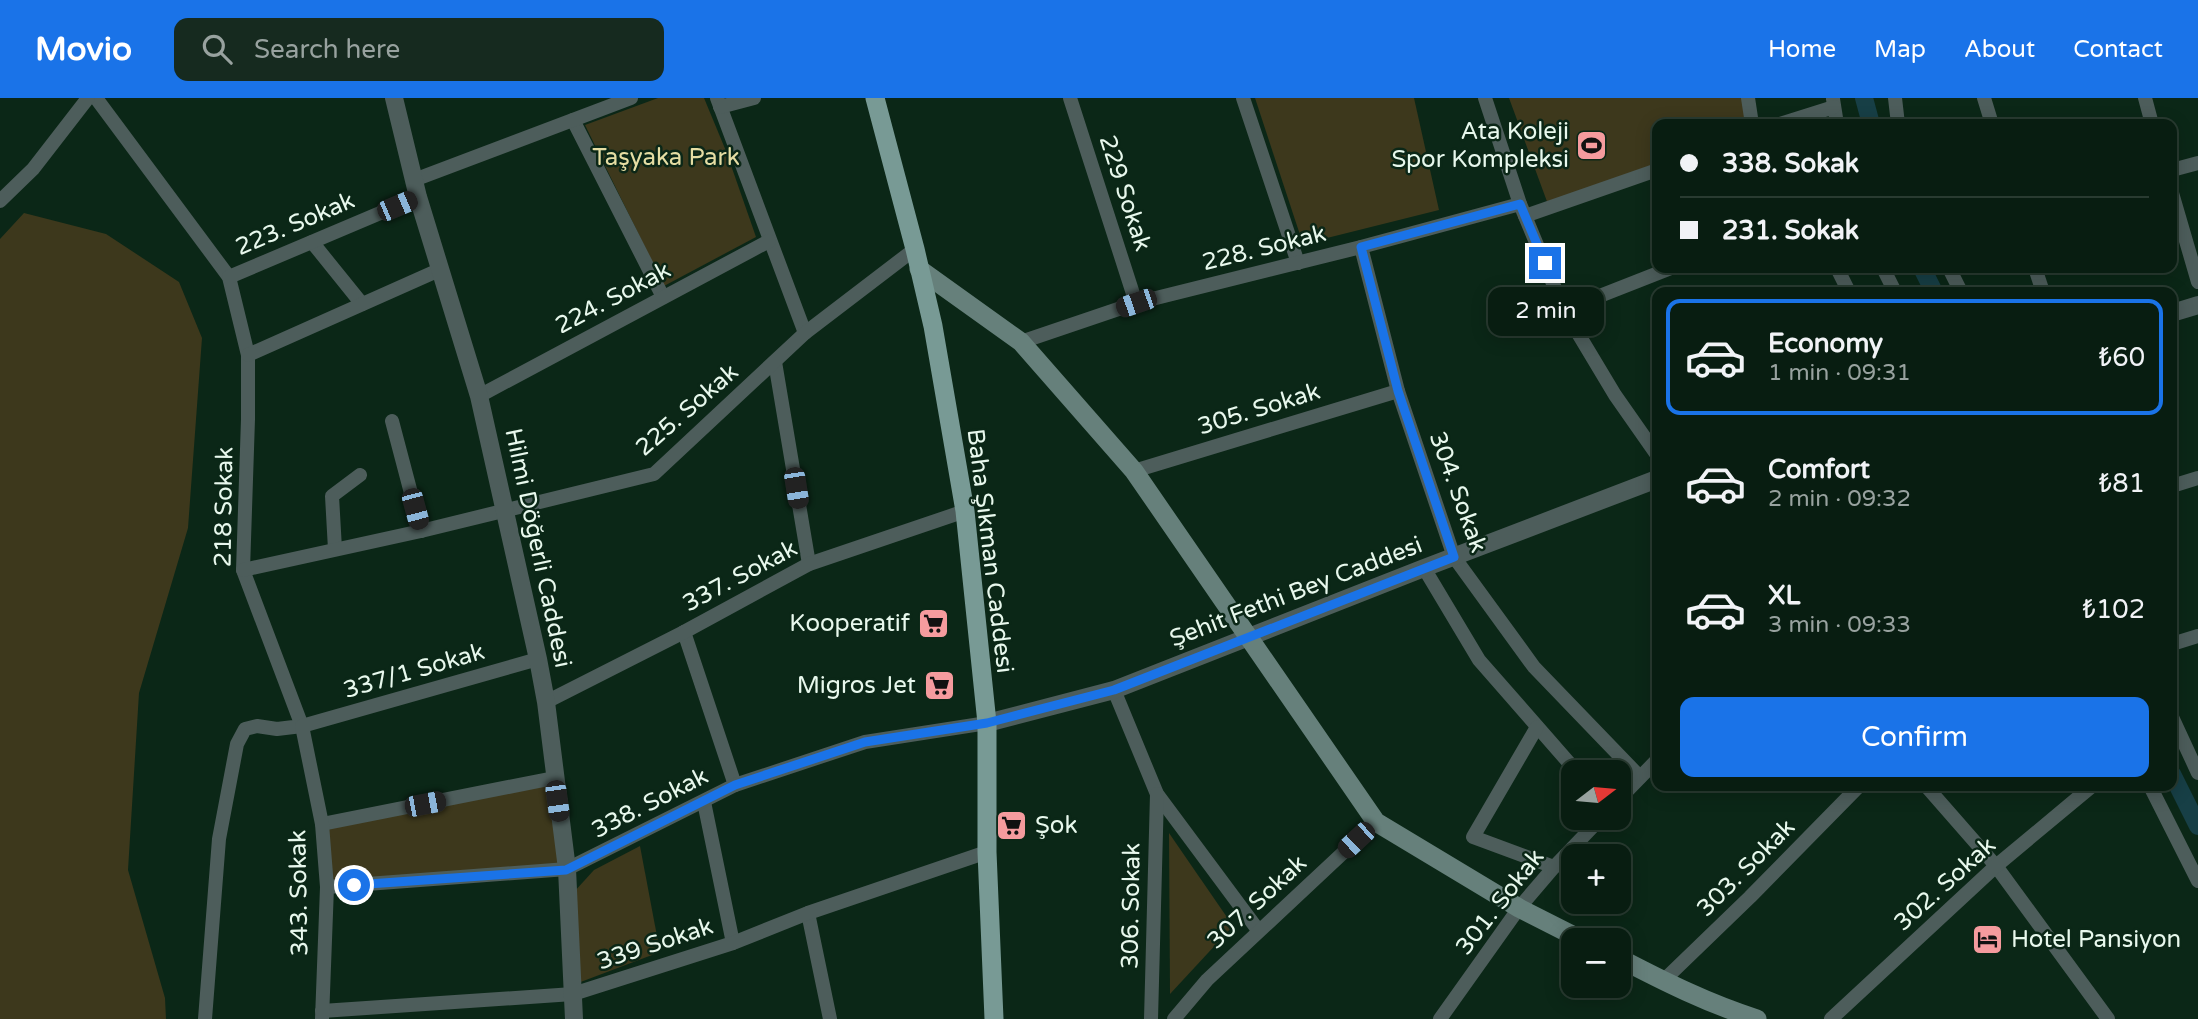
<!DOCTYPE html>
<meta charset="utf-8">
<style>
body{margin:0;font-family:"Varela Round",sans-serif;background:#162a1f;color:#f1f3f6;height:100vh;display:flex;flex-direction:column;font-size:26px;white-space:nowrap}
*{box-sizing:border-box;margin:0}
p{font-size:23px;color:#98a29f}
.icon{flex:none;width:38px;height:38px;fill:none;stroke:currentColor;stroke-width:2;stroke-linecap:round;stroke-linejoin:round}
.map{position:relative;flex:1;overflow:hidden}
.details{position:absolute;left:1652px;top:189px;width:525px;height:504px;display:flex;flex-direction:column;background:#081d11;border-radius:14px;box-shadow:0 4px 18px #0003,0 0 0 2px #293b31}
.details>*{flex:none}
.top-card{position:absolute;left:1652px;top:21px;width:525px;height:154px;border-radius:14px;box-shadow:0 4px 18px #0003,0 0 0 2px #293b31;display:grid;align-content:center;height:154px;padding:0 28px;background:#081d11}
.needle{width:46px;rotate:74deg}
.controls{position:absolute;left:1561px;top:662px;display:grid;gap:14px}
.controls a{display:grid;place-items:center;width:70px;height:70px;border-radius:14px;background:#081d11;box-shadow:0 4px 18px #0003,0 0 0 2px #293b31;font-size:35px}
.end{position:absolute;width:32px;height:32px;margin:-16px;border:9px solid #1a73e8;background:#fff;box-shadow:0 0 0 4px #fff}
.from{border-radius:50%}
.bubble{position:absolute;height:49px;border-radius:14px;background:#081d11;box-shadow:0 4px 18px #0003,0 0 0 2px #293b31;font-size:23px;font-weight:600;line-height:49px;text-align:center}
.car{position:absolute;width:21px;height:42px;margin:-21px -10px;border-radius:9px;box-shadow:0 0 5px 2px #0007;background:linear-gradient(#222 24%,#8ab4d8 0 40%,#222 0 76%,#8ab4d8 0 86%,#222 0)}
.top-card b{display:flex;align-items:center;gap:24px;height:66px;font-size:26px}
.top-card b+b{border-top:2px solid #293b31}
.top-card i{width:18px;height:18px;background:#f1f3f6}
ul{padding:12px 0 0;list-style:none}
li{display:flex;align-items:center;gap:21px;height:116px;margin:0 14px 10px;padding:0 14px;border:4px solid transparent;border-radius:14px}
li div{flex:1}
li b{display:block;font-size:26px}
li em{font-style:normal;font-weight:600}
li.active{border-color:#1a73e8}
li>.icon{width:63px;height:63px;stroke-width:1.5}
.primary-button{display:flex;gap:14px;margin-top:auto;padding:14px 28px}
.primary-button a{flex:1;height:80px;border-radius:14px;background:#1a73e8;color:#fff;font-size:28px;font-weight:600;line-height:80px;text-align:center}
header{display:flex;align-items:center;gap:42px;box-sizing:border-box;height:98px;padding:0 35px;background:#1a73e8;color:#fff}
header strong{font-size:33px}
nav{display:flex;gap:38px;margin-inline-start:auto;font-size:24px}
.search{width:490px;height:63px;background:#162a1f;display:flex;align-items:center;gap:18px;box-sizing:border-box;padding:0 24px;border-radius:14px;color:#98a29f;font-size:26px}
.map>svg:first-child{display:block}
.green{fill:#3d381c}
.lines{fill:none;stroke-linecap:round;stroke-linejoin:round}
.canal{stroke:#173f46;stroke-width:18}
.minor{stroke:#4d5d5b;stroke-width:14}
.tertiary{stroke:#4d5d5b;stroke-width:18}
.secondary{stroke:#66807b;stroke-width:19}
.primary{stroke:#789a95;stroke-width:19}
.route{stroke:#1a73e8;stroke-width:9}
.labels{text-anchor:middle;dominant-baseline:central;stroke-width:5;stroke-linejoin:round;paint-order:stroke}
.poi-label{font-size:24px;fill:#e8f8ed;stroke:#0b2717;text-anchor:end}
.park-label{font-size:24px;fill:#e5dda3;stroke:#0b2717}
.street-label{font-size:24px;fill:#e8f8ed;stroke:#0b2717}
</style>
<header>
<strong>Movio</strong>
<div class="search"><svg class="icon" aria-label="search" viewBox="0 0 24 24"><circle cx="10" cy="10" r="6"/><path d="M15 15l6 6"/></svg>Search here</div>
<nav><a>Home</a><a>Map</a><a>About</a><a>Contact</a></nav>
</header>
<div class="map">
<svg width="2198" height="921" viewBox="0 0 2198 921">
<rect width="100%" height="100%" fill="#0b2717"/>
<g class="green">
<polygon points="658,0 704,0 726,53 756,139 664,188 585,27"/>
<polygon points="1255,0 1414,0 1439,112 1303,146"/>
<polygon points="1509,0 1746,0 1750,26 1657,26 1657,68 1549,109"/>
<polygon points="24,115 106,136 179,184 202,240 188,430 139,595 128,772 165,900 166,921 0,921 0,141"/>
<polygon points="554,680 567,771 327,789 322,726"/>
<polygon points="1169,735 1233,828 1170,896"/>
<polygon points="640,748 660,854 578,885 574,794 594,772"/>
</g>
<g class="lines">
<g class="canal">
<polyline points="1864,0 1871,26"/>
<polyline points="1922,170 1934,194"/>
<polyline points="2172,676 2198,728"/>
</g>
<g class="minor">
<polyline points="96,0 229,179 248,257 248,321 243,472 302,628 277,631 257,628 245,631 237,646 219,741 205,921"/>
<polyline points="717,0 805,235"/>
<polyline points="1070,0 1136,205"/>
<polyline points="1243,0 1298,165"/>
<polyline points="1485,0 1520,106 1564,212 1615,297 1657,357"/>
<polyline points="1748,0 1752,26"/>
<polyline points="1895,0 1898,26"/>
<polyline points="1984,0 1992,26"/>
<polyline points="2145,0 2152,26"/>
<polyline points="1833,1 1837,26"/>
<polyline points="720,9 754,0"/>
<polyline points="573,22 663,199"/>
<polyline points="1780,26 1834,9"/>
<polyline points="2172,72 2198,65"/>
<polyline points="414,82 631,0"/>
<polyline points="2172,95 2198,184"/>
<polyline points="0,103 33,71 88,0"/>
<polyline points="1525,118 1657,72"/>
<polyline points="312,144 362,206"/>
<polyline points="1361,149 1398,293 1454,459 1534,569 1640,679"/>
<polyline points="1837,170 1849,194"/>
<polyline points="1883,170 1895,194"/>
<polyline points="1949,170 1961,194"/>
<polyline points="2035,170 2043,194"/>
<polyline points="229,179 418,99"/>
<polyline points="1564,212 1671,170"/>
<polyline points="1021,244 1136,205 1361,149 1520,106"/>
<polyline points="248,257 439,172"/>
<polyline points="775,264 809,466"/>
<polyline points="479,298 769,143"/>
<polyline points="392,323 421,433"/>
<polyline points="1134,373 1398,293"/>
<polyline points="2172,388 2198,380"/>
<polyline points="335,451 332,398 360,377"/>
<polyline points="1424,470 1479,562 1577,674"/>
<polyline points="243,472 421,433 654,376 805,235 915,151"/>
<polyline points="684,534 735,687"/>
<polyline points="2172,546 2198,538"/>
<polyline points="1114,592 1157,696 1258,832"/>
<polyline points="546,604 684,534 809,466 965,413"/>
<polyline points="2172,619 2198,675"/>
<polyline points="1537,629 1473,739 1554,769"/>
<polyline points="1926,688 1996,768 2108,921"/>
<polyline points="2150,688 2198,783"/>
<polyline points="1619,701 1657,662"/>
<polyline points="704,704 733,845"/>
<polyline points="322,726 554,680"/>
<polyline points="327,789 567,771 735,687 865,644 987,625"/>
<polyline points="808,815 830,921"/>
<polyline points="1663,883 1750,799 1859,688"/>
<polyline points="322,913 573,896 733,845 808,815 987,754"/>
<polyline points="322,921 327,789 322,726 302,628 538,561"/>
<polyline points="1151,921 1157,696"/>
<polyline points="1174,921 1207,882 1376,724"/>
<polyline points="1440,921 1519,810 1554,769 1602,719"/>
<polyline points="1831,921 1996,768 2092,688"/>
</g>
<g class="tertiary">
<polyline points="394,0 418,99 479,298 538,561 546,604 567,771 574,921"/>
<polyline points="2172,215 2198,207"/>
<polyline points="987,625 1114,592 1424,470 1657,381"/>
</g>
<g class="secondary">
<polyline points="919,171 1021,244 1134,373 1376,724 1519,810 1582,842"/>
<path d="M1619 860C1663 883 1709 906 1757 921"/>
</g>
<polyline class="primary" points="875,0 915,151 933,228 965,413 987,625 987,754 994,921"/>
</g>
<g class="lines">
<polyline class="route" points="354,787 566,772 735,687 865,644 987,625 1114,592 1454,459 1398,293 1361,149 1520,106 1545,165"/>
</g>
<defs>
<symbol id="stadium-square" viewBox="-11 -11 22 22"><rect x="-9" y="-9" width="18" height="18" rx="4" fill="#f59b9e" stroke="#0b2717"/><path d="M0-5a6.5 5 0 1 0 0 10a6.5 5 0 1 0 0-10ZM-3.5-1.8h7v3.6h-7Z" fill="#111"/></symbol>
<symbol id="supermarket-square" viewBox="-11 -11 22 22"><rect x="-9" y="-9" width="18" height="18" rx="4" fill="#f59b9e" stroke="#0b2717"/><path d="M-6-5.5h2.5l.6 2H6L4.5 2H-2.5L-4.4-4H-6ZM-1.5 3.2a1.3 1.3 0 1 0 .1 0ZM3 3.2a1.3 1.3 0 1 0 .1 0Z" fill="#111"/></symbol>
<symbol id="hotel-square" viewBox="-11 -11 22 22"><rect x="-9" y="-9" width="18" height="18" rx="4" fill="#f59b9e" stroke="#0b2717"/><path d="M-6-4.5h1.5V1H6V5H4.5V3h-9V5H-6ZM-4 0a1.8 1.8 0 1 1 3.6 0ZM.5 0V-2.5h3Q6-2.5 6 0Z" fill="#111"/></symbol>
</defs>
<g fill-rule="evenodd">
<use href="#stadium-square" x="1574" y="30" width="35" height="35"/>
<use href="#supermarket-square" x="916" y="508" width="35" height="35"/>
<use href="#supermarket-square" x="922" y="570" width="35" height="35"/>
<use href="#supermarket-square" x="994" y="710" width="35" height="35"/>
<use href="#hotel-square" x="1970" y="824" width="35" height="35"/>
</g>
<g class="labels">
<g class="poi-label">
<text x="1569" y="33">Ata Koleji<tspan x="1569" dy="28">Spor Kompleksi</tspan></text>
<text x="910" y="525">Kooperatif</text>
<text x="916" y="587">Migros Jet</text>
<text x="1035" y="727" text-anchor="start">Şok</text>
<text x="2011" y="841" text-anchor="start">Hotel Pansiyon</text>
</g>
<g class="park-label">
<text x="666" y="59">Taşyaka Park</text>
</g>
<g class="street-label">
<text transform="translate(1125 95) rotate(72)">229 Sokak</text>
<text transform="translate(295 126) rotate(-23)">223. Sokak</text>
<text transform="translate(1264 150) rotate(-14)">228. Sokak</text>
<text transform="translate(613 200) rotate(-28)">224. Sokak</text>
<text transform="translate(1259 311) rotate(-17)">305. Sokak</text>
<text transform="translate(687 312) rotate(-41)">225. Sokak</text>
<text transform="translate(1458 394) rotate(70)">304. Sokak</text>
<text transform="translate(224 409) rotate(-89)">218 Sokak</text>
<text transform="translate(538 450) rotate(78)">Hilmi Döğerli Caddesi</text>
<text transform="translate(990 453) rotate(83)">Baha Şıkman Caddesi</text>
<text transform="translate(740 478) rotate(-28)">337. Sokak</text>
<text transform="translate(1296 494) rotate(-21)">Şehit Fethi Bey Caddesi</text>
<text transform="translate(414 573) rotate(-16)">337/1 Sokak</text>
<text transform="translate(650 705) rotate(-27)">338. Sokak</text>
<text transform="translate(1746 770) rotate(-45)">303. Sokak</text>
<text transform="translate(1945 786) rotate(-42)">302. Sokak</text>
<text transform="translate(299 795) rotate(-91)">343. Sokak</text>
<text transform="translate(1257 804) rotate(-43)">307. Sokak</text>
<text transform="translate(1500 804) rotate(-52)">301. Sokak</text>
<text transform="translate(1131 808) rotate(-89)">306. Sokak</text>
<text transform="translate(655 846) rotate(-18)">339 Sokak</text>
</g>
</g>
</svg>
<div class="controls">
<a><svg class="needle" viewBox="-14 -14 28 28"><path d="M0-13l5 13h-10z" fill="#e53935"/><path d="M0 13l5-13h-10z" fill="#98a29f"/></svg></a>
<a>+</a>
<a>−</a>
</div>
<i class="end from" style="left:354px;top:787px"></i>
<i class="end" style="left:1545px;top:165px"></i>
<div class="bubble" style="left:1488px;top:189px;width:116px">2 min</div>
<i class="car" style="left:397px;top:108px;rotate:67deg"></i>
<i class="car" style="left:1136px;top:205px;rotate:251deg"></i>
<i class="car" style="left:796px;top:390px;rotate:171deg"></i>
<i class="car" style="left:415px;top:411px;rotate:165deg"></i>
<i class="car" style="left:557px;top:703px;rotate:172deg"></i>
<i class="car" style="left:425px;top:706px;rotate:79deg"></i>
<i class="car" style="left:1356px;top:742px;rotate:227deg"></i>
<div class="top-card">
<b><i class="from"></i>338. Sokak</b>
<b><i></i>231. Sokak</b>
</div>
<section class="details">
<ul>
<li class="active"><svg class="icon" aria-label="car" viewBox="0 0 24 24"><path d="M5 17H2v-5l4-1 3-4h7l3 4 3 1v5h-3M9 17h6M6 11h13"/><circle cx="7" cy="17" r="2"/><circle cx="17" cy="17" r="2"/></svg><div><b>Economy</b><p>1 min · 09:31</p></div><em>₺60</em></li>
<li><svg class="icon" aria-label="car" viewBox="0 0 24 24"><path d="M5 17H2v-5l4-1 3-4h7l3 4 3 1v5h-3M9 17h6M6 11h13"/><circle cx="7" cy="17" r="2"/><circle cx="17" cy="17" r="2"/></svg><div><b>Comfort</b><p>2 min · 09:32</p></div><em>₺81</em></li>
<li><svg class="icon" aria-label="car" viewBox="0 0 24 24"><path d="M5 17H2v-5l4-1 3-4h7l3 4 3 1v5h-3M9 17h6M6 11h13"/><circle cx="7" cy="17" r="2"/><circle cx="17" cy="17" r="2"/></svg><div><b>XL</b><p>3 min · 09:33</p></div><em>₺102</em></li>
</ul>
<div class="primary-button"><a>Confirm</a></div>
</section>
</div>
